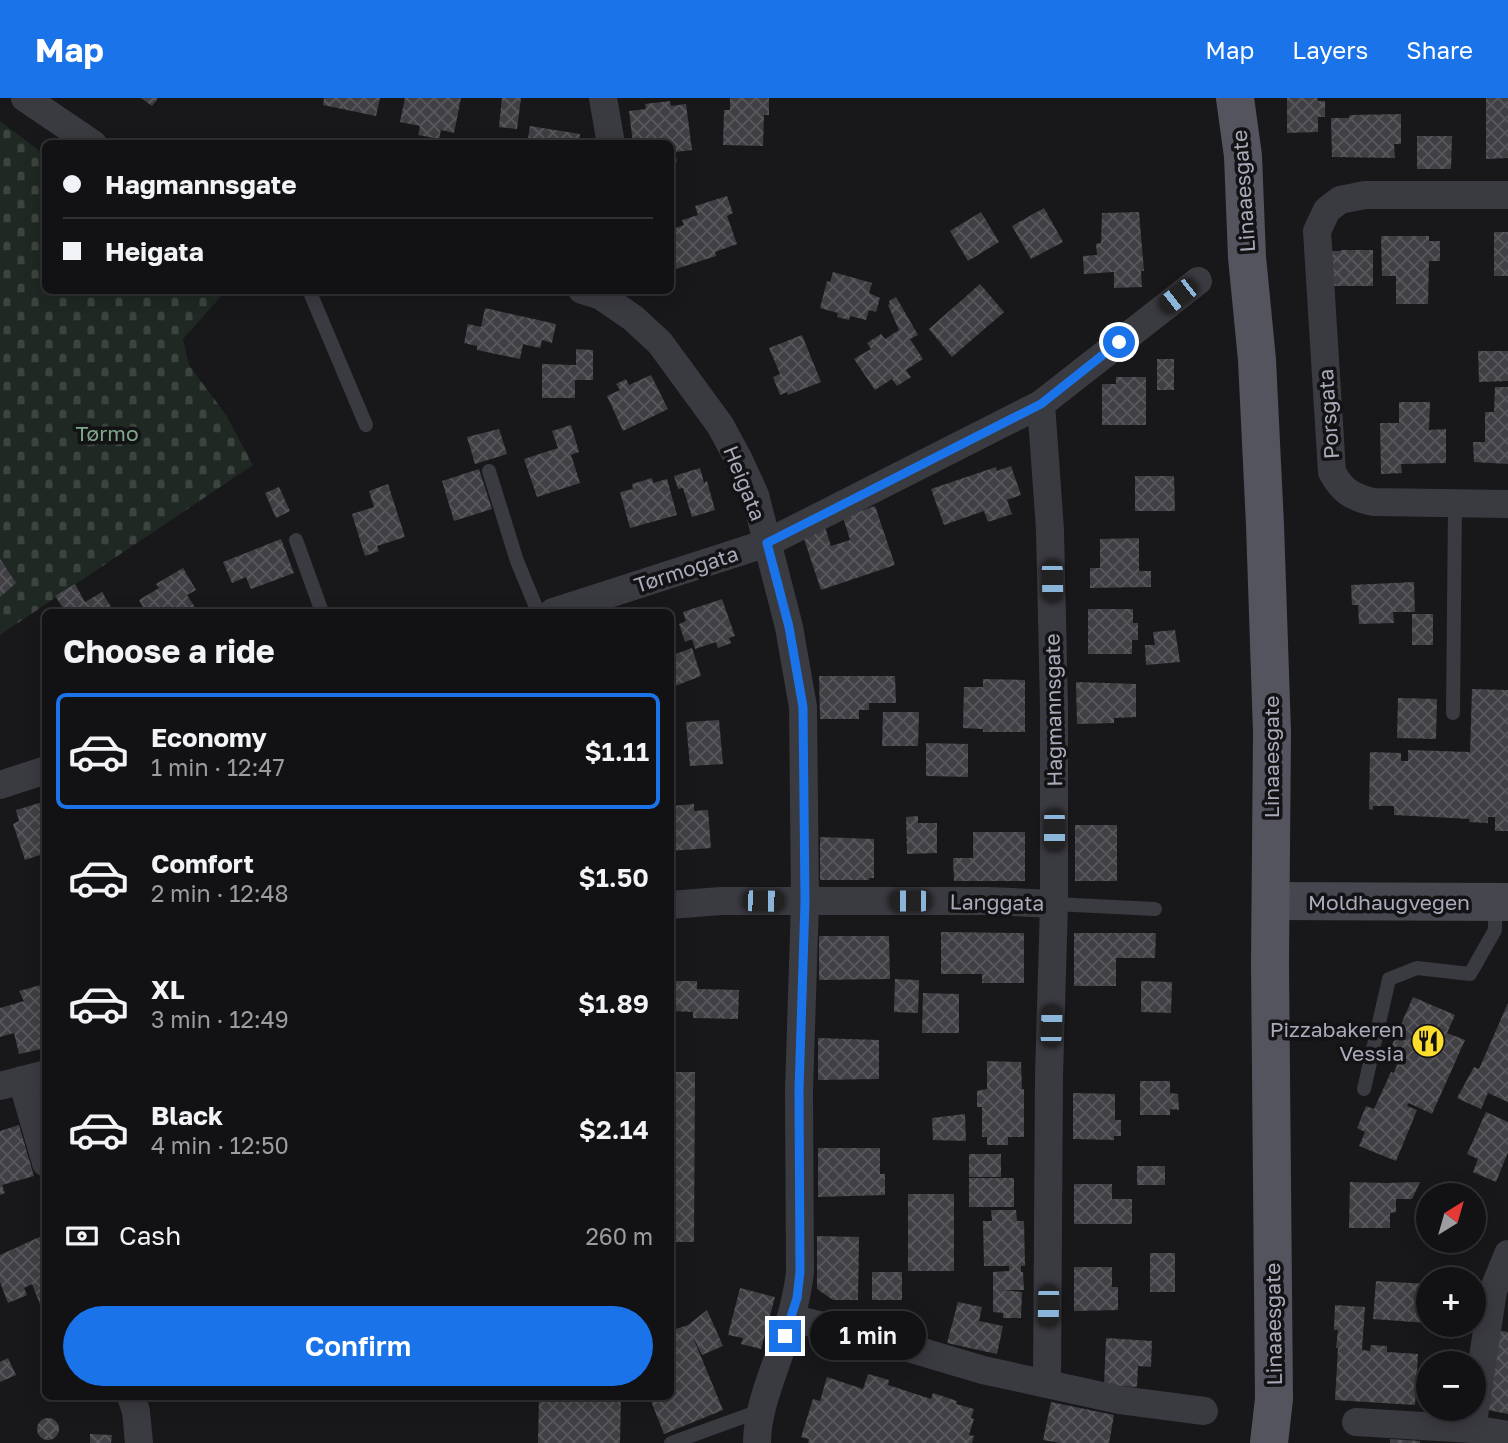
<!DOCTYPE html>
<meta charset="utf-8">
<style>
body{margin:0;font-family:"Golos Text",sans-serif;background:#1b1a1d;color:#f1f3f6;height:100vh;display:flex;flex-direction:column;font-size:26px;white-space:nowrap}
*{box-sizing:border-box;margin:0}
p{font-size:23px;color:#9c9da0}
.icon{flex:none;width:38px;height:38px;fill:none;stroke:currentColor;stroke-width:2;stroke-linecap:round;stroke-linejoin:round}
.map{position:relative;flex:1;overflow:hidden}
.side{position:absolute;left:42px;top:511px;width:632px;height:791px;display:flex;flex-direction:column;background:#121114;border-radius:10px;box-shadow:0 4px 18px #0003,0 0 0 2px #313134}
.side>*{flex:none}
.guide{position:absolute;left:42px;top:42px;width:632px;height:154px;border-radius:10px;box-shadow:0 4px 18px #0003,0 0 0 2px #313134;display:grid;align-content:center;height:154px;padding:0 21px;background:#121114}
.needle{width:46px;rotate:37deg}
.controls{position:absolute;left:1416px;top:1085px;display:grid;gap:14px}
.controls a{display:grid;place-items:center;width:70px;height:70px;border-radius:50%;background:#121114;box-shadow:0 4px 18px #0003,0 0 0 2px #313134;font-size:35px}
.end{position:absolute;width:32px;height:32px;margin:-16px;border:9px solid #1a73e8;background:#fff;box-shadow:0 0 0 4px #fff}
.from{border-radius:50%}
.bubble{position:absolute;height:49px;border-radius:24px;background:#121114;box-shadow:0 4px 18px #0003,0 0 0 2px #313134;font-size:23px;font-weight:600;line-height:49px;text-align:center}
.car{position:absolute;width:21px;height:42px;margin:-21px -10px;border-radius:9px;box-shadow:0 0 5px 2px #0007;background:linear-gradient(#222 24%,#8ab4d8 0 40%,#222 0 76%,#8ab4d8 0 86%,#222 0)}
.guide b{display:flex;align-items:center;gap:24px;height:66px;font-size:26px}
.guide b+b{border-top:2px solid #313134}
.guide i{width:18px;height:18px;background:#f1f3f6}
ul{padding:0;list-style:none}
li{display:flex;align-items:center;gap:21px;height:116px;margin:0 14px 10px;padding:0 7px;border:4px solid transparent;border-radius:10px}
li div{flex:1}
li b{display:block;font-size:26px}
li em{font-style:normal;font-weight:600}
li.on{border-color:#1a73e8}
li>.icon{width:63px;height:63px;stroke-width:1.5}
h2{padding:0 21px;font-size:32px;line-height:84px}
.pay{display:flex;align-items:center;gap:18px;height:77px;padding:0 21px;font-size:26px}
.pay p{margin-inline-start:auto}
.action{display:flex;gap:14px;margin-top:auto;padding:14px 21px}
.action a{flex:1;height:80px;border-radius:42px;background:#1a73e8;color:#fff;font-size:28px;font-weight:600;line-height:80px;text-align:center}
header{display:flex;align-items:center;gap:42px;box-sizing:border-box;height:98px;padding:0 35px;background:#1a73e8;color:#fff}
header strong{font-size:33px}
nav{display:flex;gap:38px;margin-inline-start:auto;font-size:24px}
.map>svg:first-child{display:block}
.cemetery{fill:url(#cemetery-stones)}
.building{fill:url(#building-cross-hatch)}
.lines{fill:none;stroke-linecap:round;stroke-linejoin:round}
.lane{stroke:#3a3a41;stroke-width:14}
.street{stroke:#3a3a41;stroke-width:28}
.secondary{stroke:#46464f;stroke-width:38}
.primary{stroke:#54545e;stroke-width:38}
.route{stroke:#1a73e8;stroke-width:9}
.labels{text-anchor:middle;dominant-baseline:central;stroke-width:7;stroke-linejoin:round;paint-order:stroke}
.street-label{font-size:21px;fill:#a9abba;stroke:#131215}
.park-label{font-size:21px;fill:#7fa689;stroke:#131215}
.poi-label{font-size:21px;fill:#a9abba;stroke:#131215;text-anchor:end}
</style>
<header>
<strong>Map</strong>
<nav><a>Map</a><a>Layers</a><a>Share</a></nav>
</header>
<div class="map">
<svg width="1508" height="1345" viewBox="0 0 1508 1345">
<defs>
<pattern id="cemetery-stones" width="16" height="16" patternUnits="userSpaceOnUse" patternTransform="scale(1.75)"><rect width="16" height="16" fill="#1f2822"/><path d="M2 7V4a2 2 0 0 1 4 0v3zM10 15v-3a2 2 0 0 1 4 0v3z" fill="#3d4440"/></pattern>
<pattern id="building-cross-hatch" width="8" height="8" patternUnits="userSpaceOnUse" patternTransform="scale(1.75)"><rect width="8" height="8" fill="#3f3f44"/><path d="M0 0l8 8M0 8l8-8" fill="none" stroke="#58585d"/></pattern>
</defs>
<rect width="100%" height="100%" fill="#18171a"/>
<polygon class="cemetery" points="0,23 45,57 46,192 226,193 183,241 189,267 226,317 253,367 0,537"/>
<g class="building">
<polygon points="141,0 158,0 152,8"/>
<polygon points="324,0 380,0 376,18 323,7"/>
<polygon points="405,0 461,0 454,35 441,32 439,41 418,37 420,28 400,24"/>
<polygon points="502,0 521,0 517,31 499,29"/>
<polygon points="730,0 769,0 769,17 764,17 763,48 723,47 724,12 730,12"/>
<polygon points="1287,0 1317,0 1318,3 1325,3 1325,19 1318,19 1318,34 1287,35"/>
<polygon points="1486,0 1508,0 1508,60 1486,61"/>
<polygon points="670,3 671,8 686,6 692,52 675,54 677,64 670,65 670,46 633,46 629,13 646,11 645,6"/>
<polygon points="1401,16 1401,46 1394,46 1395,60 1332,59 1331,20 1349,20 1350,17"/>
<polygon points="530,28 580,36 579,46 527,46"/>
<polygon points="1417,38 1452,38 1451,71 1417,71"/>
<polygon points="727,98 733,115 727,118 737,146 715,154 716,158 670,173 670,132 684,127 682,122 698,117 695,108"/>
<polygon points="1044,110 1063,144 1031,161 1012,128"/>
<polygon points="981,114 999,144 968,163 950,133"/>
<polygon points="1139,114 1144,173 1141,173 1142,189 1114,190 1114,174 1084,176 1083,158 1097,157 1096,146 1101,145 1102,115"/>
<rect x="1494" y="134" width="14" height="44"/>
<polygon points="1381,138 1429,138 1429,143 1440,143 1440,163 1429,163 1428,206 1396,206 1396,178 1382,178"/>
<polygon points="1341,152 1373,152 1373,188 1331,188 1331,153 1341,153"/>
<polygon points="833,174 872,185 869,195 880,200 876,214 869,212 866,222 850,218 849,222 837,219 838,215 820,210 827,183 830,184"/>
<polygon points="980,186 1004,214 952,259 929,231"/>
<polygon points="896,199 918,237 910,241 923,261 906,272 911,279 897,288 892,281 875,292 854,261 871,251 867,245 881,236 885,241 899,232 888,207 890,206 889,203"/>
<polygon points="485,210 556,226 552,245 542,242 540,250 523,246 520,261 477,252 477,248 464,245 468,226 481,229"/>
<polygon points="802,237 821,284 788,297 787,294 780,297 773,279 780,276 769,250"/>
<polygon points="576,251 593,252 593,282 575,282 575,300 542,300 542,266 576,267"/>
<polygon points="1478,253 1508,253 1508,283 1479,284"/>
<rect x="1157" y="261" width="17" height="31"/>
<polygon points="651,277 668,311 623,333 607,298 620,292 616,286 626,281 629,287"/>
<polygon points="1116,279 1146,279 1146,327 1102,327 1102,286 1116,286"/>
<polygon points="1495,289 1508,289 1508,366 1474,364 1473,344 1485,344 1485,314 1494,314"/>
<polygon points="1399,304 1430,304 1429,332 1446,331 1446,365 1401,366 1402,375 1381,376 1380,325 1399,325"/>
<polygon points="571,327 579,354 571,357 580,385 537,399 524,361 558,350 552,333"/>
<polygon points="499,331 507,356 475,366 467,339"/>
<polygon points="1011,368 1021,397 1007,402 1012,416 988,424 984,413 944,427 931,391 996,369 997,373"/>
<polygon points="700,370 704,385 707,383 715,412 692,419 683,390 678,391 674,378"/>
<polygon points="479,371 492,411 454,423 442,383"/>
<polygon points="1135,378 1174,378 1175,413 1135,413"/>
<polygon points="652,380 653,385 667,381 677,417 630,430 620,394 633,391 632,386"/>
<polygon points="388,386 405,439 377,448 379,453 365,458 352,416 374,409 369,393"/>
<polygon points="279,389 290,413 276,420 265,395"/>
<polygon points="875,408 895,467 821,492 804,441 824,426 831,448 850,442 843,419"/>
<polygon points="1139,440 1139,473 1151,473 1151,489 1090,490 1090,470 1100,470 1100,441"/>
<polygon points="281,441 294,475 251,491 246,479 232,485 223,464"/>
<polygon points="0,461 16,485 0,499"/>
<polygon points="183,470 196,492 187,497 198,514 146,514 139,502 159,490 156,486"/>
<polygon points="1414,484 1415,514 1393,514 1394,525 1359,526 1358,507 1352,507 1351,487"/>
<polygon points="75,486 85,504 102,494 114,514 66,514 55,498"/>
<polygon points="722,501 735,538 729,540 731,545 718,550 716,544 695,551 692,541 685,544 679,526 686,523 683,514"/>
<polygon points="1088,511 1133,511 1133,525 1138,525 1138,542 1132,542 1132,556 1088,556"/>
<rect x="1412" y="516" width="21" height="31"/>
<polygon points="1175,532 1180,564 1146,567 1145,547 1155,547 1153,534"/>
<polygon points="692,550 701,578 670,590 670,558"/>
<polygon points="819,578 895,578 896,605 869,605 869,612 859,612 859,621 820,621"/>
<polygon points="983,581 1025,582 1025,634 983,634 983,631 963,630 964,589 983,589"/>
<polygon points="1076,584 1136,586 1136,619 1114,620 1114,625 1077,626"/>
<polygon points="1472,591 1508,592 1508,733 1495,733 1495,719 1488,719 1488,725 1469,724 1470,721 1394,717 1394,708 1373,708 1373,712 1369,711 1370,654 1401,655 1401,663 1408,663 1408,652 1470,654"/>
<polygon points="1398,600 1437,601 1436,641 1397,640"/>
<polygon points="883,614 919,614 918,648 882,648"/>
<polygon points="719,622 723,666 690,668 686,624"/>
<polygon points="926,645 968,646 968,679 926,678"/>
<polygon points="46,703 46,755 25,762 13,726 19,723 16,712"/>
<polygon points="694,706 694,713 708,712 711,750 670,753 670,708"/>
<polygon points="918,718 918,725 937,725 937,755 907,756 906,719"/>
<rect x="1075" y="727" width="42" height="56"/>
<polygon points="973,734 1025,734 1025,783 954,783 953,760 973,760"/>
<polygon points="820,739 874,741 874,780 869,780 869,782 820,782"/>
<polygon points="941,834 1024,835 1024,885 982,885 982,876 941,876"/>
<polygon points="1074,835 1156,835 1155,860 1116,860 1116,888 1074,888"/>
<polygon points="819,838 889,838 890,881 819,882"/>
<polygon points="895,881 919,882 918,915 894,914"/>
<polygon points="670,883 697,883 697,891 739,892 738,921 693,920 693,914 670,913"/>
<polygon points="1141,883 1172,884 1171,915 1141,914"/>
<polygon points="44,886 46,950 19,956 14,935 0,939 0,910 24,903 19,893"/>
<polygon points="923,895 959,896 959,935 922,935"/>
<polygon points="1413,899 1455,917 1447,935 1465,942 1432,1016 1409,1005 1407,1008 1417,1012 1396,1063 1359,1048 1365,1034 1357,1030 1366,1008 1374,1011 1391,974 1394,975 1397,967 1392,965 1395,957 1389,954"/>
<polygon points="1508,905 1508,1004 1488,995 1481,1011 1457,1000 1474,969 1479,971"/>
<polygon points="818,940 879,942 879,981 818,982"/>
<polygon points="987,963 1021,964 1022,991 1024,991 1024,1039 1008,1039 1008,1047 987,1047 987,1039 982,1039 982,1009 977,1009 977,993 987,991"/>
<polygon points="670,974 695,974 694,1144 670,1144"/>
<polygon points="1140,983 1170,983 1170,995 1178,996 1179,1012 1170,1011 1170,1017 1140,1017"/>
<polygon points="1073,995 1115,996 1115,1022 1121,1022 1121,1038 1114,1038 1114,1042 1073,1041"/>
<polygon points="1486,1014 1508,1024 1508,1054 1496,1084 1473,1074 1478,1061 1467,1056"/>
<polygon points="965,1016 966,1043 933,1042 932,1020"/>
<polygon points="19,1027 34,1078 2,1087 5,1095 0,1097 0,1033"/>
<polygon points="818,1050 880,1050 880,1076 885,1076 885,1097 818,1099"/>
<rect x="969" y="1056" width="32" height="23"/>
<rect x="1137" y="1068" width="28" height="19"/>
<rect x="969" y="1080" width="45" height="29"/>
<polygon points="1350,1084 1387,1085 1420,1084 1412,1101 1396,1101 1396,1114 1390,1115 1390,1130 1349,1130"/>
<polygon points="1074,1086 1112,1086 1112,1101 1132,1101 1132,1126 1074,1126"/>
<rect x="908" y="1096" width="46" height="77"/>
<polygon points="991,1112 1016,1112 1017,1123 1024,1123 1025,1168 1021,1168 1021,1174 1023,1174 1024,1192 1001,1192 1022,1194 1021,1220 1003,1220 1003,1215 993,1214 993,1174 1009,1173 1009,1168 984,1168 983,1123 992,1123"/>
<polygon points="46,1136 46,1213 43,1214 32,1186 24,1190 27,1197 8,1205 0,1184 0,1157"/>
<polygon points="817,1138 859,1139 858,1202 833,1202 817,1191"/>
<rect x="1150" y="1155" width="25" height="39"/>
<polygon points="1074,1169 1112,1169 1112,1189 1118,1189 1118,1212 1074,1213"/>
<rect x="872" y="1174" width="30" height="28"/>
<polygon points="1376,1183 1428,1186 1428,1225 1373,1221"/>
<polygon points="740,1190 775,1199 761,1251 741,1246 743,1240 728,1237"/>
<polygon points="958,1204 982,1209 979,1223 1003,1228 997,1256 947,1245"/>
<polygon points="1335,1207 1365,1209 1362,1252 1370,1253 1371,1247 1387,1248 1387,1254 1418,1256 1415,1307 1335,1302 1338,1250 1336,1250 1338,1232 1334,1232"/>
<polygon points="707,1212 723,1248 702,1257 692,1237 723,1312 664,1336 649,1298 670,1298 670,1233 688,1227"/>
<polygon points="1492,1231 1508,1234 1508,1316 1483,1311"/>
<polygon points="1106,1240 1152,1243 1151,1269 1138,1268 1137,1289 1104,1287"/>
<polygon points="8,1260 16,1277 0,1284 0,1264"/>
<polygon points="868,1276 889,1282 888,1287 931,1301 933,1295 957,1303 956,1306 974,1311 971,1320 974,1321 969,1337 974,1338 972,1345 808,1345 809,1341 801,1339 813,1301 820,1303 827,1279 863,1291"/>
<polygon points="539,1298 621,1298 620,1345 538,1345"/>
<polygon points="1051,1304 1114,1317 1109,1345 1060,1345 1043,1342"/>
<circle cx="48" cy="1331" r="11"/>
<polygon points="90,1336 112,1337 111,1345 90,1345"/>
<polygon points="1390,1341 1420,1343 1420,1345 1390,1345"/>
</g>
<g class="lines">
<g class="lane">
<polyline points="309,192 366,327"/>
<polyline points="489,373 517,463 538,514"/>
<polyline points="296,442 322,514"/>
<polyline points="1453,615 1455,406"/>
<polyline points="1054,806 1155,811"/>
<polyline points="1364,991 1389,881 1417,870 1470,876 1495,832 1495,806"/>
<polyline points="671,1345 762,1312"/>
</g>
<g class="street">
<polyline points="25,0 93,46"/>
<polyline points="603,0 611,46"/>
<path d="M1508 97H1365L1340 102 1327 112 1317 133 1332 374C1342 393 1352 399 1373 404L1508 406"/>
<path d="M582 192 601 198 633 220 660 245 720 327 739 362 755 397 789 529 803 609 805 804 799 992 800 1174C797 1202 789 1228 780 1254 770 1284 757 1314 757 1345"/>
<polyline points="553,514 767,445 1041,306"/>
<polyline points="0,687 46,672"/>
<polyline points="670,807 721,803 989,803 1054,806"/>
<polyline points="22,982 46,1065"/>
<polyline points="0,988 46,976"/>
<polyline points="791,1220 892,1245 983,1272 1047,1286 1120,1302 1204,1313"/>
<polyline points="1047,1286 1049,977 1054,806 1054,609 1050,432 1041,306 1198,183"/>
<polyline points="131,1298 136,1313 139,1345"/>
<polyline points="1356,1324 1472,1331 1508,1337"/>
<polyline points="1472,1331 1493,1193 1508,1156"/>
</g>
<polyline class="secondary" points="1271,803 1508,804"/>
<polyline class="primary" points="1235,0 1243,58 1247,159 1257,262 1265,427 1272,634 1270,866 1274,1301 1269,1345"/>
</g>
<g class="lines">
<polyline class="route" points="785,1238 797,1200 800,1174 799,992 805,804 803,609 789,529 767,445 1041,306 1119,244"/>
</g>
<defs>
<symbol id="restaurant-disc" viewBox="-11 -11 22 22"><circle r="9.5" fill="#fbdd2e" stroke="#131215"/><path d="M-5-6h1v4h1v-4h1v4h1v-4h1v5L-1.5 .5V6h-2V.5L-5-1ZM5-6V6H3V1.5H1.5Q1.5-4 5-6Z" fill="#111"/></symbol>
</defs>
<g fill-rule="evenodd">
<use href="#restaurant-disc" x="1409" y="924" width="38" height="38"/>
</g>
<g class="labels">
<g class="street-label">
<text transform="translate(1243 93) rotate(-94)">Linaaesgate</text>
<text transform="translate(1328 316) rotate(-94)">Porsgata</text>
<text transform="translate(745 385) rotate(68)">Heigata</text>
<text transform="translate(686 471) rotate(-18)">Tørmogata</text>
<text transform="translate(1053 612) rotate(-91)">Hagmannsgate</text>
<text transform="translate(1271 659) rotate(-90)">Linaaesgate</text>
<text transform="translate(997 804) rotate(1)">Langgata</text>
<text x="1389" y="804">Moldhaugvegen</text>
<text transform="translate(1273 1226) rotate(-91)">Linaaesgate</text>
</g>
<g class="park-label">
<text x="107" y="335">Tørmo</text>
</g>
<g class="poi-label">
<text x="1404" y="931">Pizzabakeren<tspan x="1404" dy="24">Vessia</tspan></text>
</g>
</g>
</svg>
<div class="controls">
<a><svg class="needle" viewBox="-14 -14 28 28"><path d="M0-13l5 13h-10z" fill="#e53935"/><path d="M0 13l5-13h-10z" fill="#9c9da0"/></svg></a>
<a>+</a>
<a>−</a>
</div>
<i class="end from" style="left:1119px;top:244px"></i>
<i class="end" style="left:785px;top:1238px"></i>
<div class="bubble" style="left:810px;top:1213px;width:116px">1 min</div>
<i class="car" style="left:1178px;top:198px;rotate:232deg"></i>
<i class="car" style="left:1052px;top:483px;rotate:179deg"></i>
<i class="car" style="left:1054px;top:732px;rotate:180deg"></i>
<i class="car" style="left:763px;top:803px;rotate:91deg"></i>
<i class="car" style="left:910px;top:803px;rotate:270deg"></i>
<i class="car" style="left:1051px;top:928px;rotate:2deg"></i>
<i class="car" style="left:1048px;top:1208px;rotate:181deg"></i>
<div class="guide">
<b><i class="from"></i>Hagmannsgate</b>
<b><i></i>Heigata</b>
</div>
<section class="side">
<h2>Choose a ride</h2>
<ul>
<li class="on"><svg class="icon" aria-label="car" viewBox="0 0 24 24"><path d="M5 17H2v-5l4-1 3-4h7l3 4 3 1v5h-3M9 17h6M6 11h13"/><circle cx="7" cy="17" r="2"/><circle cx="17" cy="17" r="2"/></svg><div><b>Economy</b><p>1 min · 12:47</p></div><em>$1.11</em></li>
<li><svg class="icon" aria-label="car" viewBox="0 0 24 24"><path d="M5 17H2v-5l4-1 3-4h7l3 4 3 1v5h-3M9 17h6M6 11h13"/><circle cx="7" cy="17" r="2"/><circle cx="17" cy="17" r="2"/></svg><div><b>Comfort</b><p>2 min · 12:48</p></div><em>$1.50</em></li>
<li><svg class="icon" aria-label="car" viewBox="0 0 24 24"><path d="M5 17H2v-5l4-1 3-4h7l3 4 3 1v5h-3M9 17h6M6 11h13"/><circle cx="7" cy="17" r="2"/><circle cx="17" cy="17" r="2"/></svg><div><b>XL</b><p>3 min · 12:49</p></div><em>$1.89</em></li>
<li><svg class="icon" aria-label="car" viewBox="0 0 24 24"><path d="M5 17H2v-5l4-1 3-4h7l3 4 3 1v5h-3M9 17h6M6 11h13"/><circle cx="7" cy="17" r="2"/><circle cx="17" cy="17" r="2"/></svg><div><b>Black</b><p>4 min · 12:50</p></div><em>$2.14</em></li>
</ul>
<div class="pay"><svg class="icon" aria-label="cash" viewBox="0 0 24 24"><path d="M3 7h18v10H3z"/><circle cx="12" cy="12" r="2"/></svg>Cash<p>260 m</p></div>
<div class="action"><a>Confirm</a></div>
</section>
</div>
